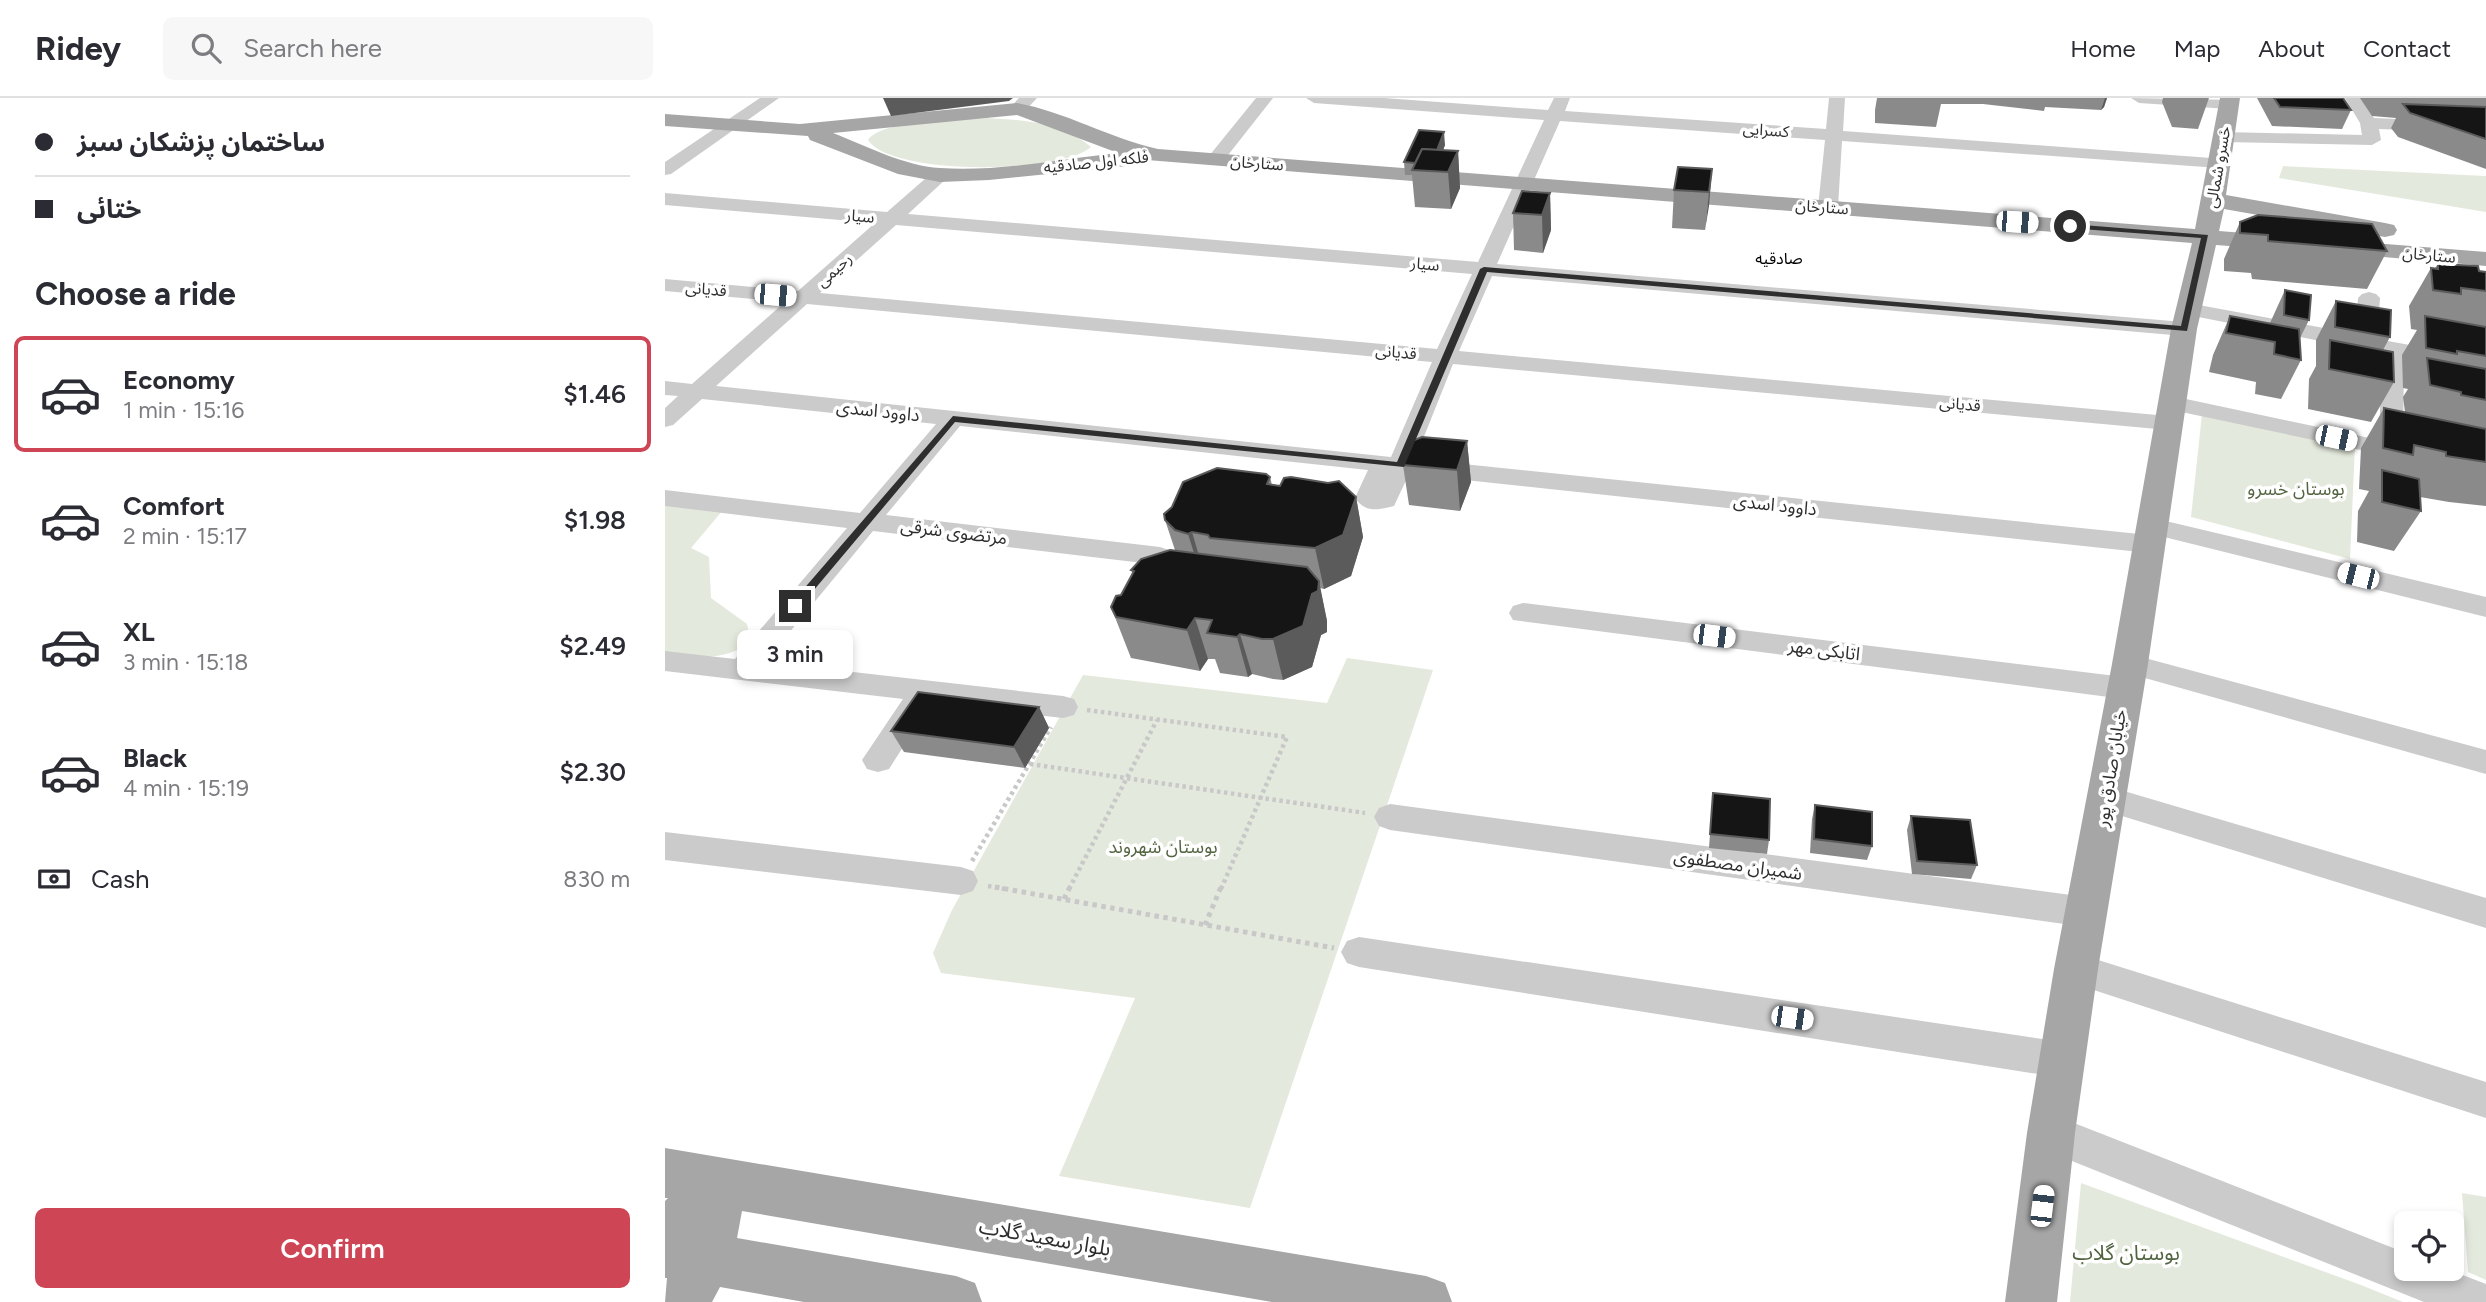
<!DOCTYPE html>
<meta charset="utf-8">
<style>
body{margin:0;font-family:Figtree,"Noto Sans Arabic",sans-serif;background:#f7f7f7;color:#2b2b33;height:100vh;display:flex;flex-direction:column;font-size:26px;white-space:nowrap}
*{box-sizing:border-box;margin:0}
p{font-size:23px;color:#7c7c81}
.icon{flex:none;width:38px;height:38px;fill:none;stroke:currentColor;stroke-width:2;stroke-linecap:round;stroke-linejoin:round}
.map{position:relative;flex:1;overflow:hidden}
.side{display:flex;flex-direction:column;background:#fff;width:665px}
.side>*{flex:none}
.guide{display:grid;align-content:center;height:154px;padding:0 35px;background:#fff}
.fabs{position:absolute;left:1729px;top:1113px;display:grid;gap:14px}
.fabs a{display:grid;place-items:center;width:70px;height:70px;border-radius:10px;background:#fff;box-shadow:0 4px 10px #0003;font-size:35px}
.end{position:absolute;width:32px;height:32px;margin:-16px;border:9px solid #2e2e2e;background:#fff;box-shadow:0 0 0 4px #fff}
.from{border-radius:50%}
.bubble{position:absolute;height:49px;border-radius:10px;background:#fff;box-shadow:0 4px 10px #0003;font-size:23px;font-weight:600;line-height:49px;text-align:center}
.car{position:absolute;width:21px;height:42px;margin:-21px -10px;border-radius:9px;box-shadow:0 0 5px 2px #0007;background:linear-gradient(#fff 24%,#345 0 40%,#fff 0 76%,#345 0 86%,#fff 0)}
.guide b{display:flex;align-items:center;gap:24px;height:66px;font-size:26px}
.guide b+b{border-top:2px solid #e1e1e2}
.guide i{width:18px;height:18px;background:#2b2b33}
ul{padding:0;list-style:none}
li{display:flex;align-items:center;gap:21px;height:116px;margin:0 14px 10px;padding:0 21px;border:4px solid transparent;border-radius:10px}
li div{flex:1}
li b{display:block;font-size:26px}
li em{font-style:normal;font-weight:600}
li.on{border-color:#ce4655}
li>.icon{width:63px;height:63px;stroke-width:1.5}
h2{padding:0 35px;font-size:32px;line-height:84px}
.pay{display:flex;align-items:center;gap:18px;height:77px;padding:0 35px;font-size:26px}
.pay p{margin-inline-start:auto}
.button{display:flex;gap:14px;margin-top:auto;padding:14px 35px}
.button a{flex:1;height:80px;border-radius:10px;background:#ce4655;color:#fff;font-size:28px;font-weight:600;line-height:80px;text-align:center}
header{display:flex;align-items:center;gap:42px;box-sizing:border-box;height:98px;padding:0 35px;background:#fff;border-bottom:2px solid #e1e1e2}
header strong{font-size:33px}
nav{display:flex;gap:38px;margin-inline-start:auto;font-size:24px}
.search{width:490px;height:63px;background:#f7f7f7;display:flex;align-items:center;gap:18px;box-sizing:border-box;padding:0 24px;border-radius:10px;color:#7c7c81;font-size:26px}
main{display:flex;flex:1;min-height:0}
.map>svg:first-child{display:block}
.green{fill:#e4e9dd}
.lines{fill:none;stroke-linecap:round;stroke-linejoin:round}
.path-far1{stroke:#c8c8c8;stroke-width:4.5;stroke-dasharray:3.5 3.5;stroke-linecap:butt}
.path{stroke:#c8c8c8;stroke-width:5;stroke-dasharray:4.5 4.5;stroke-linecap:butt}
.minor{fill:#cbcbcb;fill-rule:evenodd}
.major{fill:#a6a6a6;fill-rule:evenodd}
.wall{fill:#8a8a8a}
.shaded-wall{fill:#5b5b5b}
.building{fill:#151515;stroke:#5b5b5b;stroke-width:2}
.route{fill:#2e2e2e}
.labels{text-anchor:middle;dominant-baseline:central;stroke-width:7;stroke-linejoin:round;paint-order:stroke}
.far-street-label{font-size:16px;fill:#2e2e2e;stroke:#fff}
.far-neighbourhood-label{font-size:16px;fill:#000;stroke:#fff}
.street-label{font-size:18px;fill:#2e2e2e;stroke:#fff}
.park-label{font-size:18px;fill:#536441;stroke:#fff}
.near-street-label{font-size:21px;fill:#2e2e2e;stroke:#fff}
.near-park-label{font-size:21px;fill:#536441;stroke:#fff}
</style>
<header>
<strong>Ridey</strong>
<div class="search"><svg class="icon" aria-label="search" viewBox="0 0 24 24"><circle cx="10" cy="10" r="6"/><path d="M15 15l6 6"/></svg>Search here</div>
<nav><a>Home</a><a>Map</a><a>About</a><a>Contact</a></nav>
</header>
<main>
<section class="side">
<div class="guide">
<b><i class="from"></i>ساختمان پزشکان سبز</b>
<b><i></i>ختائی</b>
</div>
<h2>Choose a ride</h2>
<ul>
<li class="on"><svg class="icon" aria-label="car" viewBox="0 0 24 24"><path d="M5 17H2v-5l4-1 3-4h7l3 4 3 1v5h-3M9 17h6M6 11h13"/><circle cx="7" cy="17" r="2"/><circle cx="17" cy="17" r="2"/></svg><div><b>Economy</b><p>1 min · 15:16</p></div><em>$1.46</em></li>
<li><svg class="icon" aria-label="car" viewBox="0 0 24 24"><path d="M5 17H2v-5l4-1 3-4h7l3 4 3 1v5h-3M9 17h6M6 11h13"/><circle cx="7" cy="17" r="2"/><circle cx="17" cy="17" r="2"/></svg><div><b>Comfort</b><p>2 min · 15:17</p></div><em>$1.98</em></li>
<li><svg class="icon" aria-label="car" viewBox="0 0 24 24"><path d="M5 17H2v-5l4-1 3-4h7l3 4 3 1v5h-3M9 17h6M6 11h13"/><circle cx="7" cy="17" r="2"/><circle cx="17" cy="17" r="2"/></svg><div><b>XL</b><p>3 min · 15:18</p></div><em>$2.49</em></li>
<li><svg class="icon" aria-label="car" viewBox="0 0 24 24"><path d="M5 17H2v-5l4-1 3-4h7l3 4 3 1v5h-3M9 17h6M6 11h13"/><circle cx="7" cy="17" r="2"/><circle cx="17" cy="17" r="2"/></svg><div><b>Black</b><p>4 min · 15:19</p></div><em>$2.30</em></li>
</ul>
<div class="pay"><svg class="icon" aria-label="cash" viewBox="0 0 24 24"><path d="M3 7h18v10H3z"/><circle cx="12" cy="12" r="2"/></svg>Cash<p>830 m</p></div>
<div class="button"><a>Confirm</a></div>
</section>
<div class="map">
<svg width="1821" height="1204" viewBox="0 0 1821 1204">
<rect width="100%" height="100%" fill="#fff"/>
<g class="green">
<path d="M322 20C358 22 398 24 426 49 396 76 226 78 203 42 218 21 296 22 322 20Z"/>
<polygon points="1618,68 1821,78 1821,114 1614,80"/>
<polygon points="1537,316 1690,348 1685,461 1526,419"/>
<path d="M0 407 58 412 26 450 44 459 46 500 82 526 86 544C55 565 35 558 0 554Z"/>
<polygon points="682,560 768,572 585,1110 394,1078 470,900 276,875 268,855 287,812 418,577 662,605"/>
<polygon points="1416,1085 1696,1187 1738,1204 1405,1204"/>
<polygon points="1797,1095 1821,1099 1821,1182 1803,1174"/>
</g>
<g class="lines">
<g class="path-far1">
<polyline points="422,612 622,639 556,791"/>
<polyline points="365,666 700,715"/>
<polyline points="307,763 386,629"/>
<polyline points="323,788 340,791"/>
<polyline points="404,791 492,622"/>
</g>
<g class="path">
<polyline points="330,789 669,850"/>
<polyline points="399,801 405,789"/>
<polyline points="540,827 556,789"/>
</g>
<g class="minor">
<polygon points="95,0 114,0 6,76 0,77 0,64"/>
<polygon points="354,0 372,0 358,15 346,15 344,11"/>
<polygon points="591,0 608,0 556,66 544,66 541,62 544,58"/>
<path d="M641 0H719L883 12 889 0H905L900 13 1161 31 1164 0H1180L1178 33 1560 61 1563 65 1554 70 1177 43 1173 109 1163 115 1153 109 1160 42 895 23 832 166 1519 224 1527 226 1530 231 1527 236 1519 238 827 178 794 253 1503 318 1511 320 1515 325 1511 330 1503 332 788 266 750 361 1484 437 1493 440 1497 446 1493 452 1484 455 744 376 729 408C713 412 700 415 690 400L703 372 295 328 221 417 495 449 504 452 508 458 504 464 495 467 208 433 100 564 398 598 409 601 413 609 409 617 398 620 266 605 224 671 213 674 202 671 197 662 238 601 0 573V553L70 561 182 430 0 408V392L195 415 271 326 37 301 8 327 0 329V310L13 298 0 297V283L27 286 120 204 0 193V181L133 193 210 125 0 107V95L222 114 269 73 275 71 284 77 281 81 243 116 813 164 879 22 649 5ZM231 127 807 176 772 251 155 195ZM142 206 767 264 726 359 51 288Z"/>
<polygon points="1466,0 1570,2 1572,6 1564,11 1474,5"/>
<polygon points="1680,0 1696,0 1709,20 1821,25 1821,35 1714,31 1716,42 1707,47 1558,44 1549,39 1558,34 1697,37 1695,25"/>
<polygon points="1704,194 1711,196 1715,200 1712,241 1821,261 1821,275 1739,259 1738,347 1747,349 1750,354 1747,359 1738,361 1507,312 1499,310 1495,305 1499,300 1507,298 1714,342 1717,255 1523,217 1515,216 1512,211 1515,206 1523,205 1691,236 1693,200 1697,196"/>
<polygon points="1488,420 1821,499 1821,519 1479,434 1475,428 1479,422"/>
<polygon points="858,505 1459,579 1469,582 1474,590 1469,598 1459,601 848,522 844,515 848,508"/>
<polygon points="1465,556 1821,652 1821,676 1455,573 1451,566 1455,559"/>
<polygon points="1442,688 1821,800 1821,830 1431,710 1426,701 1431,692"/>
<polygon points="725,706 1421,799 1433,804 1438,814 1433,824 1421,829 725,732 714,728 709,719 714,710"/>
<polygon points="0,734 296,769 308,773 313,783 308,793 296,797 0,762"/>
<polygon points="694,839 1398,944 1411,950 1417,962 1411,974 1398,980 694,869 682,865 676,854 682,843"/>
<polygon points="1411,855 1821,984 1821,1020 1398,882 1393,871 1398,860"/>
<polygon points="1386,1016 1741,1155 1741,1171 1782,1171 1821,1186 1821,1204 1759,1204 1372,1049 1366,1035 1372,1021"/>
</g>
<g class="major">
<path d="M1555 0H1575L1561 97 1720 125 1729 127 1732 132 1729 137 1720 139 1559 111 1554 133 1617 138 1626 140 1629 145 1626 150 1617 152 1551 147 1532 231 1483 566 1433 871 1410 1035 1392 1204H1340L1362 1035 1389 871 1447 566 1506 231 1527 145 482 62 472 67 324 82 275 84 233 76 145 42 143 38 0 28V16L135 26 352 5C401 14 444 40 493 51L1530 131ZM352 17 453 55C396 61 332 74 275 70 239 68 202 48 168 35Z"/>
<polygon points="1671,142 1821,154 1821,168 1662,154 1659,149 1662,144"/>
<polygon points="0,1050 761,1178 780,1185 787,1204 607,1204 77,1113 72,1140 291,1178 310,1185 317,1204 139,1204 55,1189 47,1204 0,1204 2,1180 0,1180 0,1103 3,1100 0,1100"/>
</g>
</g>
<g class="wall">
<polygon points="1212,0 1442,0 1439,9 1436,12 1380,9 1379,13 1318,6 1276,6 1271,29 1210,25 1210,12"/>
<polygon points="1498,0 1544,0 1533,31 1507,29 1497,4"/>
<polygon points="1592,0 1678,0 1686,12 1677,31 1607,28"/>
<polygon points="1695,0 1821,0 1821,71 1733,39 1726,30 1731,20 1707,18"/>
<polygon points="780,47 778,52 793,53 795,90 786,111 750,109 747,77 740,77 739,64"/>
<polygon points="1047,71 1040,132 1007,130 1009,92"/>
<polygon points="885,95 886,132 878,155 849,152 848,115"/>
<polygon points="1575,124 1722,153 1702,191 1587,181 1586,175 1559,173 1559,161"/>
<polygon points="1773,166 1821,174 1821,408 1784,404 1755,399 1756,413 1729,453 1692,444 1693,413 1704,393 1694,391 1696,350 1719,310 1740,314 1738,299 1743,291 1738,290 1737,257 1752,232 1746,231 1744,208 1766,170 1770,170"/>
<polygon points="1620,192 1644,222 1634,242 1636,262 1616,301 1590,296 1591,284 1544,274 1548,257 1565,218 1605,225"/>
<polygon points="1671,203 1725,239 1718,252 1729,284 1706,324 1643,311 1644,281 1651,268 1651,242"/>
<polygon points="802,343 806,384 795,413 744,407 738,367"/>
<polygon points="605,379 607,387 691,399 698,439 686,478 659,491 655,490 662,523 662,534 656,537 647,569 618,582 608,581 587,576 583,579 555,575 550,561 543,561 535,573 466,560 446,509 456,497 468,476 466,472 510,452 500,422"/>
<polygon points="374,609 384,630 360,670 239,654 226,633"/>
<polygon points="1048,695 1104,742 1102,756 1044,750"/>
<polygon points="1150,707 1207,748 1202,762 1145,755 1147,721"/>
<polygon points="1246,718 1312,767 1306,781 1247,776 1242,732"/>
</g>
<g class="shaded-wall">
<polygon points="218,0 348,0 344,3 226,18"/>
<polygon points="1440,0 1442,0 1439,9 1436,12"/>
<polygon points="779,34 780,47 770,73 767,66"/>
<polygon points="793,53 795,90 786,111 783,74"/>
<polygon points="1047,71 1044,108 1040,132 1044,94"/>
<polygon points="885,95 886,132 878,155 877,117"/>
<polygon points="802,343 806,384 795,413 792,372"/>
<polygon points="691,399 698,439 686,478 659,491 650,450"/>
<polygon points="527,434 539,475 536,477 523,436"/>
<polygon points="654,483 662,523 662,534 656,537 647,569 618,582 608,541 647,496"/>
<polygon points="530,520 543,561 535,573 522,532"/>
<polygon points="575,536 587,576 583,579 572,539"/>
<polygon points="374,609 384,630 360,670 349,649"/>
</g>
<g class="building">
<polygon points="1609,0 1678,0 1686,12 1615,9"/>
<polygon points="1738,6 1821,9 1821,41 1745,15"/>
<polygon points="754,32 779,34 772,52 757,51 750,65 739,64"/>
<polygon points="757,51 793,53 783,74 747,72"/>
<polygon points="1013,69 1047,71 1044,94 1009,92"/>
<polygon points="857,93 885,95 877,117 848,115"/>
<polygon points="1593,117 1707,126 1722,153 1603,143 1603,137 1575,135 1575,124"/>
<polygon points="1773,166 1813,168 1814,173 1821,174 1821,193 1796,190 1796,196 1768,192 1766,170 1773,171"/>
<polygon points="1620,192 1646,197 1644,222 1619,217"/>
<polygon points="1671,203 1726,212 1725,239 1670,229"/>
<polygon points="1565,218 1634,231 1636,262 1609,256 1610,244 1561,235"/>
<polygon points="1760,218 1821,229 1821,258 1792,253 1792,256 1761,250"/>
<polygon points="1665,242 1728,254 1729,284 1664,271"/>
<polygon points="1762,260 1821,271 1821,302 1796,297 1796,294 1765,287"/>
<polygon points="1719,310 1821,331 1821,364 1781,358 1781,354 1749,347 1748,357 1718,350"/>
<polygon points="757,339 802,343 792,372 738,367 747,343"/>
<polygon points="552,370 601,376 605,379 602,386 615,388 619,380 626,379 663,385 674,383 691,399 678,437 650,450 545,440 543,437 527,434 523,436 510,432 500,422 499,416 507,409 518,384"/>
<polygon points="1717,372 1754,381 1756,413 1717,404"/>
<polygon points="505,452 642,469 654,483 653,493 647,496 638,528 608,541 597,541 575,536 572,539 542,535 547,522 530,520 522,532 451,519 446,509 451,498 456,497 469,473 466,472 476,461"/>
<polygon points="253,594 374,609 349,649 226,633"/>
<polygon points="1048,695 1105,701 1104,742 1045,736"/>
<polygon points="1150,707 1207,714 1207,748 1149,741"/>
<polygon points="1246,718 1305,722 1312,767 1252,763"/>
</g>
<polygon class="route" points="1405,126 1543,137 1522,233 822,174 739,369 290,324 133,511 124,508 288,318 732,364 815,171 819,169 1516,228 1536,140 1403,130"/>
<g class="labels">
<g class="far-street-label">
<text transform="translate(1101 32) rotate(4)">کسرایی</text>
<text transform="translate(431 64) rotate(-6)">فلکه اول صادقیه</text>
<text transform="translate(592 65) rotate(4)">ستارخان</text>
<text transform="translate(1553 69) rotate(-80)">خسرو شمالی</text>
<text transform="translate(1157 109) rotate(4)">ستارخان</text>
<text transform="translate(195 118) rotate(5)">سیار</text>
<text transform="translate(1764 157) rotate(5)">ستارخان</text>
<text transform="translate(760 166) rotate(5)">سیار</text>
<text transform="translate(169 172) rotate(-42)">رحیمی</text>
<text transform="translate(41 191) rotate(5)">قدیانی</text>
<text transform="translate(731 254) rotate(5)">قدیانی</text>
<text transform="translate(1295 306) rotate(5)">قدیانی</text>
</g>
<g class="far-neighbourhood-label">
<text x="1114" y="160">صادقیه</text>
</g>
<g class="street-label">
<text transform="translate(213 313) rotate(6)">داوود اسدی</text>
<text transform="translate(1110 407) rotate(6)">داوود اسدی</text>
<text transform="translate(289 434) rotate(7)">مرتضوی شرقی</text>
<text transform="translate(1159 552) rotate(7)">اتابکی مهر</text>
<text transform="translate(1446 670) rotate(-81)">خیابان صادق پور</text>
<text transform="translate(1073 767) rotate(8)">شمیران مصطفوی</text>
</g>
<g class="park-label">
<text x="1631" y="391">بوستان خسرو</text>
<text x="498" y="749">بوستان شهروند</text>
</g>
<g class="near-street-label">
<text transform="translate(380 1139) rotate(10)">بلوار سعید گلاب</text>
</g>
<g class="near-park-label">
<text x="1461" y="1154">بوستان گلاب</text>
</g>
</g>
</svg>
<div class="fabs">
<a><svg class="icon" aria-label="locate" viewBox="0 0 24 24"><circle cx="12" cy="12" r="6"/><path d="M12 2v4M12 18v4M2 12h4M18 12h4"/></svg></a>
</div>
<i class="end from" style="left:1405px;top:128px"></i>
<i class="end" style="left:130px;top:508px"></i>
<div class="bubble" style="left:72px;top:532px;width:116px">3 min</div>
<i class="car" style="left:1352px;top:124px;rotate:94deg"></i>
<i class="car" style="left:110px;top:197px;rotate:95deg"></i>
<i class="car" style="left:1671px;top:340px;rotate:102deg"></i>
<i class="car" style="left:1693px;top:478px;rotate:284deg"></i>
<i class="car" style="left:1049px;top:538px;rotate:97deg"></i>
<i class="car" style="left:1127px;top:920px;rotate:98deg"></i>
<i class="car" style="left:1377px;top:1108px;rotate:7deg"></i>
</div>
</main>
